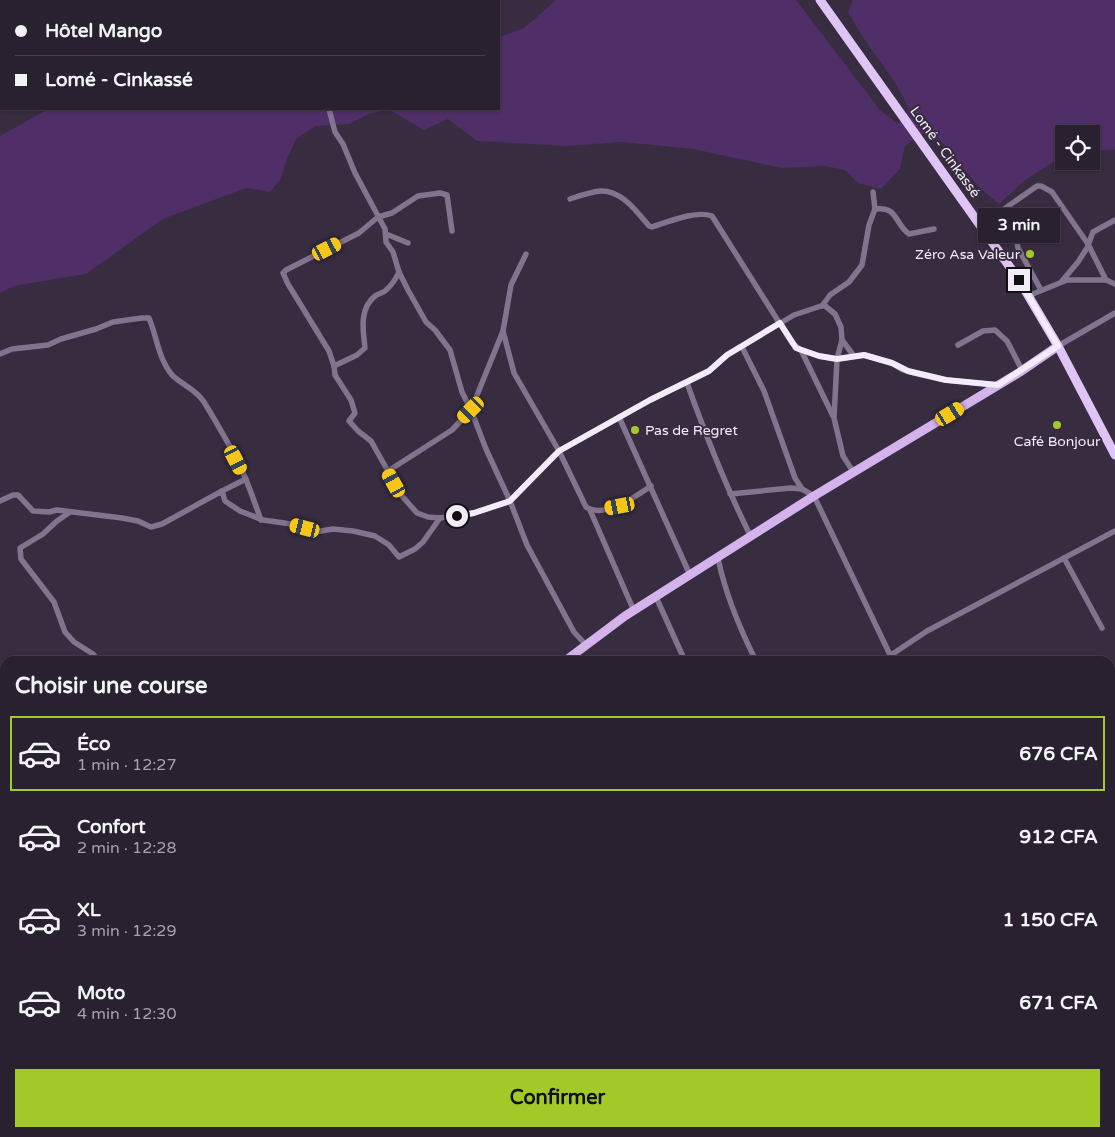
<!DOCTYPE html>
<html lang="fr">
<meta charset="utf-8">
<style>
body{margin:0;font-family:"Varela Round",sans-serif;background:#312938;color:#f1f3f6;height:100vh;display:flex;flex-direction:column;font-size:19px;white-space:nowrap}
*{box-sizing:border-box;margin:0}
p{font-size:16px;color:#a5a3ab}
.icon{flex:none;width:28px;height:28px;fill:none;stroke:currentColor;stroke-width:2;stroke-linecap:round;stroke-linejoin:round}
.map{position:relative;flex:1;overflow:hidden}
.side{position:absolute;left:0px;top:656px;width:1115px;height:481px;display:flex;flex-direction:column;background:#292130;border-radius:15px 15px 0 0;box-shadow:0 1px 4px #0004,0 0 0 1px #453e4c}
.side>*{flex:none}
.top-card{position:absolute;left:0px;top:0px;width:500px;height:110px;box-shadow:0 1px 4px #0004,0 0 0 1px #453e4c;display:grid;align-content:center;height:110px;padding:0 15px;background:#292130}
.tools{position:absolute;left:1055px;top:125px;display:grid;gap:10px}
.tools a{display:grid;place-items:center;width:45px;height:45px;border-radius:0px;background:#292130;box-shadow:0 1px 4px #0004,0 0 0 1px #453e4c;font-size:25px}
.end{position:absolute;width:22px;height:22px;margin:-11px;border:6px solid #f2ebf8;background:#111;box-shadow:0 0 0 2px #111}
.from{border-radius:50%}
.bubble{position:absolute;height:35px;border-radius:0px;background:#292130;box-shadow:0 1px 4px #0004,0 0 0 1px #453e4c;font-size:16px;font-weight:700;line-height:35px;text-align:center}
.car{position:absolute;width:15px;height:30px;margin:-15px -8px;border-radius:6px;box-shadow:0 0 4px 1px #0007;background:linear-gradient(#f5c518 24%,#345 0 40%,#f5c518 0 76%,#345 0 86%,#f5c518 0)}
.top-card b{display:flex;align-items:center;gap:18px;height:48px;font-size:19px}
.top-card b+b{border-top:1px solid #453e4c}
.top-card i{width:12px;height:12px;background:#f1f3f6}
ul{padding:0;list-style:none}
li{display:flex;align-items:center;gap:15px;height:75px;margin:0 10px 8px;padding:0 5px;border:2px solid transparent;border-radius:0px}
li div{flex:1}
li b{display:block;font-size:19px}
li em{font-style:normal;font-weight:700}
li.selected{border-color:#a2c928}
li>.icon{width:45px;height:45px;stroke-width:1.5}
h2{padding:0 15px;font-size:22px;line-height:60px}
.cta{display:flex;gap:10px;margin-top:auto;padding:10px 15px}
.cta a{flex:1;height:58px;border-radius:0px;background:#a2c928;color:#111;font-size:20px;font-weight:700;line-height:58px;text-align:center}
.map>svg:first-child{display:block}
.green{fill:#502e67}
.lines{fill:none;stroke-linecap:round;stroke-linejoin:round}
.minor{stroke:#82738f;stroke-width:5.5}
.primary{stroke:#d4b3ed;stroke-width:9}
.trunk{stroke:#e0c4f6;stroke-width:9}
.route{stroke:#f2ebf8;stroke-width:6}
.poi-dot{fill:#a2c928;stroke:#372c40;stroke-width:2}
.labels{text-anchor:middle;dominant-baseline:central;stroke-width:4;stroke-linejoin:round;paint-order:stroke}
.street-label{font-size:14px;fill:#f2ebf8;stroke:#372c40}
.poi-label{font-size:14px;fill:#f2ebf8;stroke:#372c40;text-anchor:end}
</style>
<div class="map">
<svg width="1115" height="1137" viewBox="0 0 1115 1137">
<rect width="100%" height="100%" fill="#372c40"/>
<path class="green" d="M556 0H796L880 110 898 124 909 110C899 85 882 65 867 43 860 33 854 23 848 12L853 0H1115V150L1091 151V134H1064V155L1025 180 999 204 979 187 930 128 905 146 900 169 881 189 858 183 845 170 825 166 781 168 693 149 622 142 567 146 477 141 448 119 424 130 388 109 369 114 349 124 316 126 296 139 287 159 280 180 270 192 246 188 163 219 86 274 14 286 0 293V136L48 109H499V37L524 28Z"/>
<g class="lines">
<g class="minor">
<polyline points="52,0 53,1"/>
<polyline points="269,0 270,1"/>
<polyline points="47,1 48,0"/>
<polyline points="243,1 247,0"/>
<polyline points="329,109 335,132 343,144 355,173 385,229 386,242 393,252 399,272 408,290 426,322 435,330 450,350 462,392 471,410 486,449 510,501 527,545 574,632 586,645"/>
<path d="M570 199C579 196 590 192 600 191 622 190 637 212 649 226L652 227C668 222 696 210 712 216L792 343 801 350 819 356 837 359 865 355 892 363 901 369 914 373 945 380 998 385"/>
<path d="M875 209C898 206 894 223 909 234L934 229"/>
<polyline points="1001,212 1008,219 1015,231 1018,248 1041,290"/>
<polyline points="981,225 1037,186 1041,186 1052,192 1088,244 1106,280"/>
<polyline points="386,234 408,243"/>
<path d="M526 254 511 285 503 331 514 373 559 451 586 507C605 519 636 496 651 486"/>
<path d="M399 272C396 279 392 285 385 291 382 293 378 294 375 296 359 309 363 330 365 348L357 355 334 366 335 375 351 400 355 413 349 421 358 431 371 441 402 496 417 513 428 517 440 518 474 513 510 501 559 451 650 400 709 371 727 355 794 315 824 305 835 314 841 327 842 340 837 359 834 418 843 456 854 473"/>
<polyline points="1062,281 1078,262 1087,248 1093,232 1115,220"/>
<polyline points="1028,296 1067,280 1106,280 1115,284"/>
<polyline points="822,306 830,295 849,282 862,265 869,225 875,209 873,192"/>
<polyline points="842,340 854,356"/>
<polyline points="958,345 983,331 995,330 1007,341 1022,370"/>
<polyline points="1058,346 1115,313"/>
<polyline points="742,347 764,391 795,478 802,489"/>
<polyline points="801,350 833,416"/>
<path d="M0 354 12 349 48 345 61 339 96 329 113 322 142 318H149C157 337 158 358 172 375 182 385 196 389 204 402 218 425 232 448 243 473 250 488 255 504 261 520"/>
<polyline points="334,366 329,351 288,284 283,273 286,270 359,233 378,217 392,213 418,196 440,193 447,195 452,231"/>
<path d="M687 383C706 436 726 487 751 537"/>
<polyline points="619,417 690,575"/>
<polyline points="388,471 452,430 471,410 503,331"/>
<polyline points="222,491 246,479"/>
<polyline points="730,494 791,488 802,489 814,496 893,661"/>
<polyline points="0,501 13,495 18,495 33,511 49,512 57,510 122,518 138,521 151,527 162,524 222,491 225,501 240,511 263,520 291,524 315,532 333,529 353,531 375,536 389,545 399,557 415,549 423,542 440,518"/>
<polyline points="590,510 634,611"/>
<polyline points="70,512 57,521 43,534 20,548 21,559 54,602 65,632 74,642 93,654 99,661"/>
<path d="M718 558C725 593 740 629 756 661"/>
<polyline points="1064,558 1102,628"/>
<polyline points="656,597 685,661"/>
<polyline points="891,655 927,631 1115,531"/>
<polyline points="1110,697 1115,694"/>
<polyline points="0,703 2,707 0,711"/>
<polyline points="1110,789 1115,799"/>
<polyline points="1110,909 1115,908"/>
<polyline points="1110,1065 1115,1063"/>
<polyline points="205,1132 208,1137"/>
<polyline points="784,1132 787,1137"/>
<polyline points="1044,1132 1046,1137"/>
<polyline points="311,1137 315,1132"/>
</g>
<g class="primary">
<polyline points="565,661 625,616 814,496 1020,372 1058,346"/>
<polyline points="0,1128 5,1124"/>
</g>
<polyline class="trunk" points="820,0 1019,280 1058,346 1115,455"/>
</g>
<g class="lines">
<polyline class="route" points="457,516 474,513 510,501 559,451 650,400 709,371 727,355 780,323 796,348 819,356 837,359 864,355 892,363 908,371 946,380 998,385 1058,346 1019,280"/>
</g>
<g class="poi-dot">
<circle cx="1030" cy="254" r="5"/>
<circle cx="1057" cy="425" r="5"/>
<circle cx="635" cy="430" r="5"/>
</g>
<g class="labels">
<g class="street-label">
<text transform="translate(945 152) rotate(54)">Lomé - Cinkassé</text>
</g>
<g class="poi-label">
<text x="1020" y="254">Zéro Asa Valeur</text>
<text x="645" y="430" text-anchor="start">Pas de Regret</text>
<text x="1057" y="441" text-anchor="middle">Café Bonjour</text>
</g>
</g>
</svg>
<div class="tools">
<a><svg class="icon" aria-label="locate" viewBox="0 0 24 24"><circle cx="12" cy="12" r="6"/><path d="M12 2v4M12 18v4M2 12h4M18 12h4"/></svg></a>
</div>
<i class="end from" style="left:457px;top:516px"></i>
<i class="end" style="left:1019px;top:280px"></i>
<div class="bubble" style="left:978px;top:208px;width:82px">3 min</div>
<i class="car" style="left:327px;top:249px;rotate:63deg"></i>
<i class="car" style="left:471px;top:410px;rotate:225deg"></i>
<i class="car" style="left:950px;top:414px;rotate:59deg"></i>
<i class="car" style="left:236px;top:460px;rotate:153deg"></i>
<i class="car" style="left:394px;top:483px;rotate:331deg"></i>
<i class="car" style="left:620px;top:506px;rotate:259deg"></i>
<i class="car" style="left:305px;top:528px;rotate:284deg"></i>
<div class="top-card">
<b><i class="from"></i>Hôtel Mango</b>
<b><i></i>Lomé - Cinkassé</b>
</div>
<section class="side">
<h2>Choisir une course</h2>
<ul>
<li class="selected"><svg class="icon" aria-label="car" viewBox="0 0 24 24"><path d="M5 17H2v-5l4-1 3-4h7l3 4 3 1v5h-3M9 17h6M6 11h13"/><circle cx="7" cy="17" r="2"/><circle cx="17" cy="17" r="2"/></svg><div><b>Éco</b><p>1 min · 12:27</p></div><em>676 CFA</em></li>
<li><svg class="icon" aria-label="car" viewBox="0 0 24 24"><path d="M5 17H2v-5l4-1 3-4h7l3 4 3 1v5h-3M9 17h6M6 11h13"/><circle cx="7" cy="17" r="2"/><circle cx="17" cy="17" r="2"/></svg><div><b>Confort</b><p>2 min · 12:28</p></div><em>912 CFA</em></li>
<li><svg class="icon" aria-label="car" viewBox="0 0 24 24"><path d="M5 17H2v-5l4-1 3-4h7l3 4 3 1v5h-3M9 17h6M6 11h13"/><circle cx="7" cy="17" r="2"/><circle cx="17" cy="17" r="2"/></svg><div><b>XL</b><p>3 min · 12:29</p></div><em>1 150 CFA</em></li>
<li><svg class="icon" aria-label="car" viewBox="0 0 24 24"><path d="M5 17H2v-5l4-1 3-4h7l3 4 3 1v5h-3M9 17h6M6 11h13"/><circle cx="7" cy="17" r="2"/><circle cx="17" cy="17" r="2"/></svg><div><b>Moto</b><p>4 min · 12:30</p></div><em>671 CFA</em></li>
</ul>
<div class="cta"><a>Confirmer</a></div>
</section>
</div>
